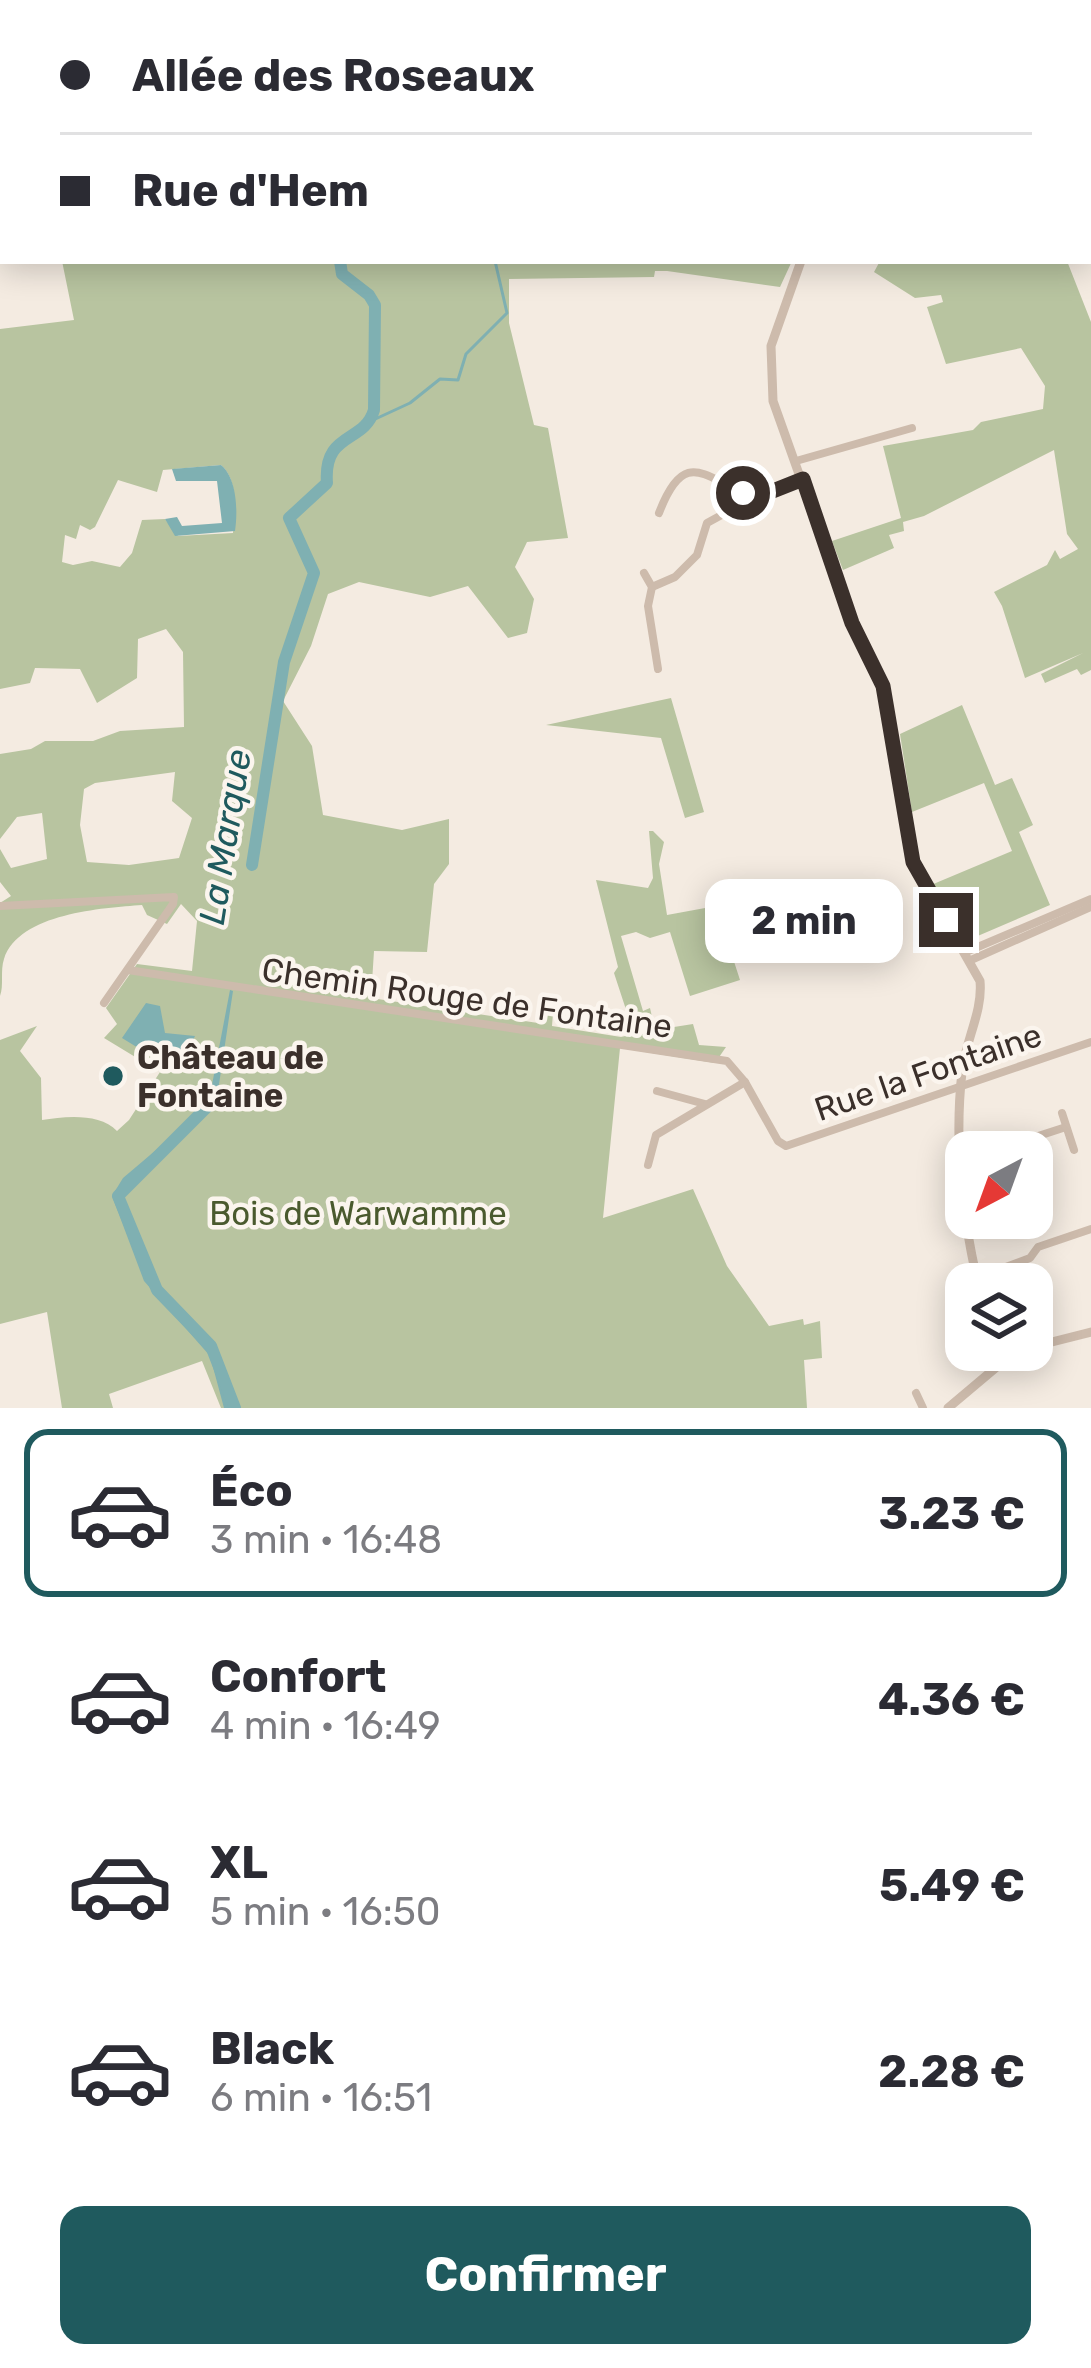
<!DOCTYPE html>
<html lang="fr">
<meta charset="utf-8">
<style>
body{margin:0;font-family:Rubik,sans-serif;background:#f2f2f3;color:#2b2b33;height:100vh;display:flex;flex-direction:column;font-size:45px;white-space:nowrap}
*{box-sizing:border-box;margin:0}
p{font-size:39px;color:#7c7c81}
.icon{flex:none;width:66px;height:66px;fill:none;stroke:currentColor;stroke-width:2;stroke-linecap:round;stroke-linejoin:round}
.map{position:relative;height:1408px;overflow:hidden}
.panel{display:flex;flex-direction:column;background:#fff;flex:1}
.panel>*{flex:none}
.guide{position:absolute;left:0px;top:0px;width:1092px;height:264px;box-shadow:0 6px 30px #0003;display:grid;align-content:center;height:264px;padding:0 60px;background:#fff}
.needle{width:78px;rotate:221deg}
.fabs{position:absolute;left:945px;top:1131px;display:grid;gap:24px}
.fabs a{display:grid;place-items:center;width:108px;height:108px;border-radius:24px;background:#fff;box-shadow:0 6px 30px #0003;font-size:60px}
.end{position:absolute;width:54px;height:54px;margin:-27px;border:15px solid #3b302b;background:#fff;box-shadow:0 0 0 6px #fff}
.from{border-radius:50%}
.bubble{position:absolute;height:84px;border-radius:24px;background:#fff;box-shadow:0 6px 30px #0003;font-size:39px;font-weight:700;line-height:84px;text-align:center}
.guide b{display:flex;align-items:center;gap:42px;height:114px;font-size:45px}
.guide b+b{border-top:3px solid #e1e1e2}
.guide i{width:30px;height:30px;background:#2b2b33}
ul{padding:21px 0 0;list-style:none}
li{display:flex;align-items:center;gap:36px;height:168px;margin:0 24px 18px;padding:0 36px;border:6px solid transparent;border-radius:24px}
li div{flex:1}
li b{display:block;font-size:45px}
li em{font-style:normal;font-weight:700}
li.on{border-color:#1f5a5e}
li>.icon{width:108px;height:108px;stroke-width:1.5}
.action{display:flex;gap:24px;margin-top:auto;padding:24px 60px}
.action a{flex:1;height:138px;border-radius:24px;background:#1f5a5e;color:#fff;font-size:48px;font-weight:700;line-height:138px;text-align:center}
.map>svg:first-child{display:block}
.green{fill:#b8c4a0;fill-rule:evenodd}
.water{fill:#7fb0b2}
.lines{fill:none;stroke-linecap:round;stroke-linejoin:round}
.stream{stroke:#7fb0b2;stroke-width:3}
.river{stroke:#7fb0b2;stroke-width:12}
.minor{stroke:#cdbbac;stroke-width:8}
.tertiary{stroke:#cdbbac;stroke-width:9}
.secondary{stroke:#a18a7d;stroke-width:10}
.trunk{stroke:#6c584f;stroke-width:12}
.route{stroke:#3b302b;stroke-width:15}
.poi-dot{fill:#1f5a5e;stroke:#fbf5ee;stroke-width:4.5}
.labels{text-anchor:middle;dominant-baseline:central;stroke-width:9;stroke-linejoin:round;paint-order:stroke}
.street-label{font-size:33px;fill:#3b302b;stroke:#fbf5ee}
.poi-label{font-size:33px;font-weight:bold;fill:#3b302b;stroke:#fbf5ee;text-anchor:start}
.park-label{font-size:33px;fill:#4a5a2e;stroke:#fbf5ee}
.water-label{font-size:36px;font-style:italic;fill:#1f5a5e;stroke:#fbf5ee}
</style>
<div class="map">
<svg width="1091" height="1408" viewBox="0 0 1091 1408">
<rect width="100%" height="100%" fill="#f4ebe1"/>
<g class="green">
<path d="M62 261H792L780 287 667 271H655L654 277 509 279V323L534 425 548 428 568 538 527 542 515 567 534 599 527 633 508 638 468 586 430 597 359 582 328 594 311 646 283 701 312 746 323 815 402 830 449 819V864L434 884 427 952 374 951 371 998 538 1023 542 998 554 1000 552 1026 621 1037 634 1034 614 973 618 967 596 880 648 888 653 878 649 831H653L664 842 659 864 667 915 716 906 740 980 690 996 670 932 650 938 636 932 621 936 643 1011 650 1008 655 1030 693 1024 699 1045 726 1047 715 1063 620 1048 603 1218 693 1189 727 1266 769 1326 803 1319 804 1325 820 1321 822 1358 804 1360 807 1408H221L202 1361 109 1394 113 1408H62L47 1312 0 1324V1040L37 1026 20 1051 41 1078 42 1120C66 1116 100 1113 117 1131L129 1120 160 1072 104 1038 117 1024 106 1008 137 964 192 971 197 921 181 904 167 924 147 915 142 905C103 908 19 913 4 959 0 971 4 985 0 996V903L11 896 0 882V849L11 868 47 859 42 813 17 817 0 839V754L31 749 45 741H93L120 731 184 727 183 652 166 629 138 639 137 678 97 703 80 669 35 668 30 683 0 689V329L74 320ZM221 465C239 481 234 510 233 533L178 536 165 519 142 520 132 553 120 567 92 561 73 565 62 562 65 535 76 539 80 525 90 530 95 527 118 480 157 492 163 470ZM175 772 172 801 192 818 179 858 129 865 87 862 80 825 84 789 95 783Z"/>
<polygon points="880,261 1067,261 1091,322 1091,670 1081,675 1077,669 1045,683 1041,674 1083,653 1025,678 1002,606 994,592 1047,565 1055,550 1060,559 1078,549 1067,534 1054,450 924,516 903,522 904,531 889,535 894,548 843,570 832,541 901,518 883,446 973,430 981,422 1043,409 1045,386 1021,348 946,364 927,307 943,302 941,295 915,298 874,272"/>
<polygon points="671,698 704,812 685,818 661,738 546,725"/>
<polygon points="962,705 995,785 1012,778 1033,825 1019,832 1050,905 966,941 931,885 1012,851 984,783 912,812 900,734"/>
</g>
<g class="water">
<path d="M221 465C237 478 238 511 235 531L175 536 165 519 177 517 182 526 222 523 217 481H176L172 469Z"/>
<polygon points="230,990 233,991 218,1091 212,1106 126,1183 117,1200 153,1286 207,1343 230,1408 224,1408 210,1356 144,1281 112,1196 123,1178 208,1106"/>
<polygon points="146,1003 160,1006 165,1033 195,1036 188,1051 161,1062 122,1038"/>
</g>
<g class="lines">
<g class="stream">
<polyline points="694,3 699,0"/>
<polyline points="371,421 410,403 440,379 458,380 466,354 507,313 495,261"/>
</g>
<g class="river">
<polyline points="264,0 266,3"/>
<path d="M252 865 284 662 314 573 289 518 327 483C323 431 364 444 374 410L375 305 369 295 342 274 340 261"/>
<polyline points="214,1092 213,1101 118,1196 157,1290 211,1346 235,1408"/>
</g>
<g class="minor">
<polyline points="1020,0 1021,3"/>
<polyline points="1089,192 1091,197"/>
<polyline points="796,461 912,428"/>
<path d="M659 513C686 443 706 481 755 497"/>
<polyline points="644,573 652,587 648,606 658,669"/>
<polyline points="652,587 675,577 697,555 707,523 749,500 802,479"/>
<polyline points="0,906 174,897 173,904 104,1003"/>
<polyline points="966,952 1091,899"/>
<polyline points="971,960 1091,907"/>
<polyline points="128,970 727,1061 745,1082 778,1141 786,1146 1091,1042"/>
<polyline points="657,1091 705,1104"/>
<polyline points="1062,1113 1074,1150"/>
<polyline points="989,1152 1066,1127"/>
<polyline points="648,1165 656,1135 745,1082"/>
<polyline points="976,1278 1030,1258 1038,1247 1091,1229"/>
<polyline points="916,1393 923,1408"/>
</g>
<g class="tertiary">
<path d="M801 261 771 346 773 401 852 623 883 686 913 863 980 981C983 1012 965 1041 962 1072 954 1143 962 1215 978 1284"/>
<polyline points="1032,1347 1091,1332"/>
<polyline points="989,1354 994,1364 1006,1360"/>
<polyline points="1006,1360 1022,1350"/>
<polyline points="948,1408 999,1365"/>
</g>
<g class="secondary">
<polyline points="730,0 738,3"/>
<polyline points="827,3 837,0"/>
</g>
<g class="trunk">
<polyline points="215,3 221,0"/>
<polyline points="235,3 241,0"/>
<polyline points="0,73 3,72"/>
<polyline points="0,84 3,83"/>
</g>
</g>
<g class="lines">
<polyline class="route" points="743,493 760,496 803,479 852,623 883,686 913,862 946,920"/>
</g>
<circle class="poi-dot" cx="113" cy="1076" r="12"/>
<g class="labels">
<g class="street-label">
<text transform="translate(467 998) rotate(8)">Chemin Rouge de Fontaine</text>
<text transform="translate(928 1072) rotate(-19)">Rue la Fontaine</text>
</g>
<g class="poi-label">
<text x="137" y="1057">Château de<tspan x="137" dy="38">Fontaine</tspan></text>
</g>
<g class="park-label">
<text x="358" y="1213">Bois de Warwamme</text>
</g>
<g class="water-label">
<text transform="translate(225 837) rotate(-81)">La Marque</text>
</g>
</g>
</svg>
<div class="fabs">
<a><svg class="needle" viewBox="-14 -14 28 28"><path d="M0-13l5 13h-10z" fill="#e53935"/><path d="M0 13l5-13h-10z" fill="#7c7c81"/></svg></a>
<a><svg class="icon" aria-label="layers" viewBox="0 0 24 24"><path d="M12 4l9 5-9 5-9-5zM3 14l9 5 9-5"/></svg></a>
</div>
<i class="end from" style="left:743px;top:493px"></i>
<i class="end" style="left:946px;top:920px"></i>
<div class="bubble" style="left:705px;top:879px;width:198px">2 min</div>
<div class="guide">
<b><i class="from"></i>Allée des Roseaux</b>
<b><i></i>Rue d'Hem</b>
</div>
</div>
<section class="panel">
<ul>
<li class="on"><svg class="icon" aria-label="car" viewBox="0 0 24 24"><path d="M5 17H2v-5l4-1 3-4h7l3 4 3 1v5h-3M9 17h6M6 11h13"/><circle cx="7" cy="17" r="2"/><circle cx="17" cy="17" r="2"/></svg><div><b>Éco</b><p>3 min · 16:48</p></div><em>3.23 €</em></li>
<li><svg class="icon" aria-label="car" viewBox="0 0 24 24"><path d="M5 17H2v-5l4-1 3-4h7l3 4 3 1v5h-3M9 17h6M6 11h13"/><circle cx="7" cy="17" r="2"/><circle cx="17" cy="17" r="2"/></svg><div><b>Confort</b><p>4 min · 16:49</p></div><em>4.36 €</em></li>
<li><svg class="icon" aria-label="car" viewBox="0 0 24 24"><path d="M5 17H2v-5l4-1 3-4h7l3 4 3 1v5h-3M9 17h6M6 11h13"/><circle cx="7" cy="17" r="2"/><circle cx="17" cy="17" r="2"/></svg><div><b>XL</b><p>5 min · 16:50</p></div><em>5.49 €</em></li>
<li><svg class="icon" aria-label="car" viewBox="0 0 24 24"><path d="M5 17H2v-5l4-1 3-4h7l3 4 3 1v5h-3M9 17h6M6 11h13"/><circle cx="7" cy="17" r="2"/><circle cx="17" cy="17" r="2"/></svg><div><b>Black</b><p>6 min · 16:51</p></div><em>2.28 €</em></li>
</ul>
<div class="action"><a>Confirmer</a></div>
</section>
